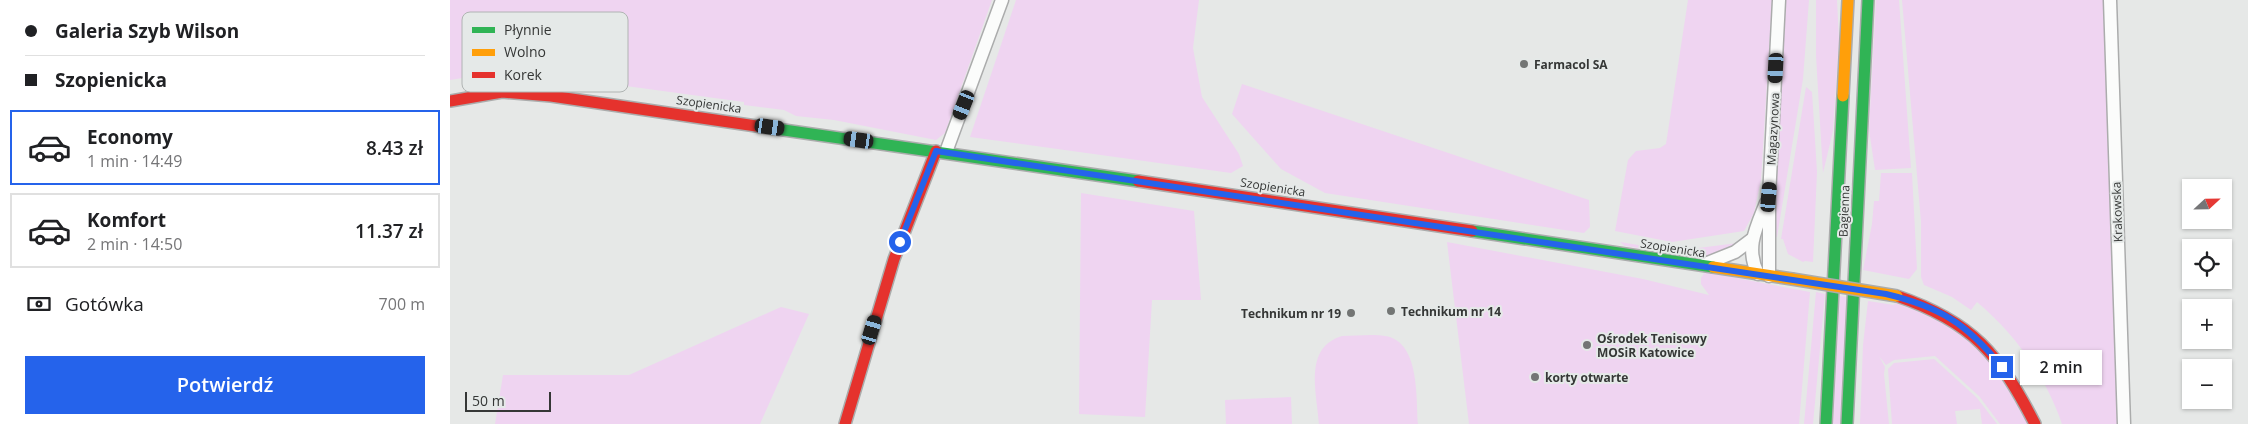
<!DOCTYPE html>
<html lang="pl">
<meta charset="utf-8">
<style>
body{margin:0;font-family:"Open Sans",sans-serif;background:#f6f6f6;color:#202124;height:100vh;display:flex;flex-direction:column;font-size:19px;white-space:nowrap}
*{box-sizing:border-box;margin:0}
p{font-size:16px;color:#757577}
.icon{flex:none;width:28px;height:28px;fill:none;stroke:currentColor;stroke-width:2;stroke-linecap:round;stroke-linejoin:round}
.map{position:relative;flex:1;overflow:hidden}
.drawer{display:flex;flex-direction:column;background:#fff;width:450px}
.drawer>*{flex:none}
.banner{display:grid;align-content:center;height:110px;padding:0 25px;background:#fff}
.needle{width:32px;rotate:68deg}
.controls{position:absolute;left:1732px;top:179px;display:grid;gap:10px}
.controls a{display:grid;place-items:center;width:50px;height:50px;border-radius:0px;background:#fff;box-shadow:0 1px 4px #0004;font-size:25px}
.scale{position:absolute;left:15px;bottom:12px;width:86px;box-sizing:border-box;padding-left:5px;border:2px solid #353736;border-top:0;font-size:14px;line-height:18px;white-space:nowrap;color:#353736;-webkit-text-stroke:4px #e5e9e8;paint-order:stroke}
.end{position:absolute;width:22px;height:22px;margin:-11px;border:6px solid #2563eb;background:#fff;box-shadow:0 0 0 2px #fff}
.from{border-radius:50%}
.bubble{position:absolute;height:35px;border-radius:0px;background:#fff;box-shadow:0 1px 4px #0004;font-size:16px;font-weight:600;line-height:35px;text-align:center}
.car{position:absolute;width:15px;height:30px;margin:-15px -8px;border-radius:6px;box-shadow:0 0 4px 1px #0007;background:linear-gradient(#222 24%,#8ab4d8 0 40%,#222 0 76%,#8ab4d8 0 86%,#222 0)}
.banner b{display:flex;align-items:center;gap:18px;height:48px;font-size:19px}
.banner b+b{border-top:1px solid #e0e0e0}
.banner i{width:12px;height:12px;background:#202124}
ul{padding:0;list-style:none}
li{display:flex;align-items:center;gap:15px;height:75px;margin:0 10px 8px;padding:0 15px;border:2px solid #e0e0e0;border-radius:0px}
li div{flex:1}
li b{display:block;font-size:19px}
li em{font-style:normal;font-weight:600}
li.active{border-color:#2563eb}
li>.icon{width:45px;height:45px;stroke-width:1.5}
.pay{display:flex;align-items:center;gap:12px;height:55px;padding:0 25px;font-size:19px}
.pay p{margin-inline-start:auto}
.button{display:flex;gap:10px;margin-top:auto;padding:10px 25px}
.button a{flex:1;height:58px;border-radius:0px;background:#2563eb;color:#fff;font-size:20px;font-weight:600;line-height:58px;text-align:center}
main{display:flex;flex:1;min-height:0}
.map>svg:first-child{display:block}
.green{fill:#efd4f1}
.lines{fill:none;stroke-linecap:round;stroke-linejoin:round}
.street-casing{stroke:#abacac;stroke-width:15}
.fast-casing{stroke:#abacac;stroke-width:14}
.slow-casing{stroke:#abacac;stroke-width:14}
.jam-casing{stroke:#abacac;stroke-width:14}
.street{stroke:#fbfcfb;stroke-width:12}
.fast{stroke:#30b455;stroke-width:11}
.slow{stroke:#ff9f0a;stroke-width:11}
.jam{stroke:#e5322d;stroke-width:11}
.slow-bridge-casing{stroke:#abacac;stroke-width:14;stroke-linecap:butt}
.slow-bridge{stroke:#ff9f0a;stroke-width:11}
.route{stroke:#2563eb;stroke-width:6}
.poi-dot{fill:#737574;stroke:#e5e9e8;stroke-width:2}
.labels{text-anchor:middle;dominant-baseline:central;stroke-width:4;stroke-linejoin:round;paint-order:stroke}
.poi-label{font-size:12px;font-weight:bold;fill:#353736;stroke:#e5e9e8;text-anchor:start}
.street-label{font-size:12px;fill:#353736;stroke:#e5e9e8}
.key{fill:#e5e9e8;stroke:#b0b4b3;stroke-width:1}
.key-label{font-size:14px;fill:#353736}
</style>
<main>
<section class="drawer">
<div class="banner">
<b><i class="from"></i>Galeria Szyb Wilson</b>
<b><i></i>Szopienicka</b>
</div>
<ul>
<li class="active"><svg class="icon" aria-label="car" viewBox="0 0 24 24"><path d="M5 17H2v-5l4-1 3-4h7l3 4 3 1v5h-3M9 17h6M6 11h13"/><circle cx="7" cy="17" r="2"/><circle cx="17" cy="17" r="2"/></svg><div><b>Economy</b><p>1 min · 14:49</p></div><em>8.43 zł</em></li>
<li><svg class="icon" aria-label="car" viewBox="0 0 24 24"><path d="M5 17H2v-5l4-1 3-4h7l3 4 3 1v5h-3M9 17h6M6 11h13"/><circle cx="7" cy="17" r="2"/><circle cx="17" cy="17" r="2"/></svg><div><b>Komfort</b><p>2 min · 14:50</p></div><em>11.37 zł</em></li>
</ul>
<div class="pay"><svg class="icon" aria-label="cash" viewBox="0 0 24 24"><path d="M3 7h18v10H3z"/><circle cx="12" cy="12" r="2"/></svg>Gotówka<p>700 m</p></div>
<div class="button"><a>Potwierdź</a></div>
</section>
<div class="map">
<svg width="1798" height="424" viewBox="0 0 1798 424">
<rect width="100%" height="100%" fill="#e6e8e7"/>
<g class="green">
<polygon points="0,0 542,0 495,133 486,140 384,120 346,116 334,110 294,105 294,102 80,73 56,71 0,80"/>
<polygon points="566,0 749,0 743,48 752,97 789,154 793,166 781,173 520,137"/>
<polygon points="1238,0 1322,0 1311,180 1304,213 1294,231 1222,242 1165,231 1178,160 1186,151 1210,148 1216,144"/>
<polygon points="1335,0 1359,0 1353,79 1327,237 1324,237"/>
<polygon points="1366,0 1387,0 1389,40 1383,131 1373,173 1366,56"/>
<polygon points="1426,0 1449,0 1461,168 1425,170 1419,130"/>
<path d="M1452 0H1653L1669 424H1612C1596 377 1565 334 1527 302L1521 310 1502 297 1474 285 1471 277V222Z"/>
<polygon points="792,84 1139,200 1140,227 1134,233 875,193 831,169 782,114"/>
<polygon points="1356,87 1362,92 1367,172 1363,262 1355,261 1353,262 1338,254 1333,239 1331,239"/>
<polygon points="1431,173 1462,173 1467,269 1459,279 1413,270 1422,224 1424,201 1429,201"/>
<polygon points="631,193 744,211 751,300 702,300 695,417 629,414"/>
<polygon points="997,242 1193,279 1259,295 1251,284 1251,278 1255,272 1360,292 1349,424 1019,424"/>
<polygon points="1170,242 1224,251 1288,243 1256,258 1175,246"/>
<polygon points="1366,292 1375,294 1363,424 1354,424"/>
<polygon points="1390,296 1396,297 1390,424 1383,424"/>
<path d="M1418 301 1444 305 1445 303C1484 316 1522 336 1546 371 1558 388 1567 406 1578 424H1550L1529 396 1485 356 1444 360 1436 365 1429 356 1435 367 1434 374 1439 424H1410L1413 345Z"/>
<polygon points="331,307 359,314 310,424 45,424 53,375 179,375"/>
<path d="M892 336C906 336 922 334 935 336 970 341 966 398 968 424H869C867 392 853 348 892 336Z"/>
<polygon points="1484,359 1527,398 1547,424 1532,424 1530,409 1505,411 1507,424 1442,424 1438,369 1444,363"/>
<polygon points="841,397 842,424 776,424 775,400"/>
</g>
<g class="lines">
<defs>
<g id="street">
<polyline points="1660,0 1674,424"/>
<polyline points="496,152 552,0"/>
<polyline points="1255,264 1285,252 1301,240"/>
<path d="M1308 274C1295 248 1306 228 1316 203"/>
<polyline points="1319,276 1319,197 1329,0"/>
</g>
<g id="fast">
<polyline points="313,127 688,181"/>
<polyline points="1022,231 1263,267"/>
<polyline points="1376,424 1393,96"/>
<polyline points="1397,424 1418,0"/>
</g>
<g id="slow">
<polyline points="1393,96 1398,0"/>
<polyline points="1263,267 1342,279"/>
</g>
<g id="jam">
<polyline points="0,101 52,92 101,96 313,127"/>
<polyline points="688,181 1022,231"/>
<path d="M1447 296C1523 322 1549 354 1585 424"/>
<polyline points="395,424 444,259 486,151"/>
</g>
</defs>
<use href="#street" class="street-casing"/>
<use href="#fast" class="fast-casing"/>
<use href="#slow" class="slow-casing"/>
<use href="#jam" class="jam-casing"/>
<use href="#street" class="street"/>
<use href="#fast" class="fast"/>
<use href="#slow" class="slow"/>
<use href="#jam" class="jam"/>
<defs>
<polyline id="slow-bridge" points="1342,279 1447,296"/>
</defs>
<use href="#slow-bridge" class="slow-bridge-casing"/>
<use href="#slow-bridge" class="slow-bridge"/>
</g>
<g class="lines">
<path class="route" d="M450 242 486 151 1436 294C1490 307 1516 323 1552 367"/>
</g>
<g class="poi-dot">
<circle cx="1074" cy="64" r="5"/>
<circle cx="941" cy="311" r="5"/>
<circle cx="901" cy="313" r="5"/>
<circle cx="1137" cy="345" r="5"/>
<circle cx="1085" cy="377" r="5"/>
</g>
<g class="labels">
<g class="poi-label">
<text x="1084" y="64">Farmacol SA</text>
<text x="951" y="311">Technikum nr 14</text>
<text x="891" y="313" text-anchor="end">Technikum nr 19</text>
<text x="1147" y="338">Ośrodek Tenisowy<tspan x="1147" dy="14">MOSiR Katowice</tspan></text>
<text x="1095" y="377">korty otwarte</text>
</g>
<g class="street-label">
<text transform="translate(259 104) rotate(8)">Szopienicka</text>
<text transform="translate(1323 129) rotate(-87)">Magazynowa</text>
<text transform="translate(823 187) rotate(9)">Szopienicka</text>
<text transform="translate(1394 211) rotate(-88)">Bagienna</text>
<text transform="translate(1667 212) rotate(-92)">Krakowska</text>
<text transform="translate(1223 248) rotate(9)">Szopienicka</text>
</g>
</g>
<rect x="12" y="12" width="166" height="80" rx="8" class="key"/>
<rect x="22" y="27" width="23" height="6" fill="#30b455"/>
<rect x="22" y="49" width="23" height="7" fill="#ff9f0a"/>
<rect x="22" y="72" width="23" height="6" fill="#e5322d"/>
<g class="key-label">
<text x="54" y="35">Płynnie</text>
<text x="54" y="57">Wolno</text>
<text x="54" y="80">Korek</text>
</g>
</svg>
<div class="controls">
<a><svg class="needle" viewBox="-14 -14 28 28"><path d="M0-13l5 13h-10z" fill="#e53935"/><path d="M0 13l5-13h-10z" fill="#757577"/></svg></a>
<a><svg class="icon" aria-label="locate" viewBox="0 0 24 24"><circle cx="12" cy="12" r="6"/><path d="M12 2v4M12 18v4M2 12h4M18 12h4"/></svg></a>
<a>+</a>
<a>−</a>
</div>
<div class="scale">50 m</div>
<i class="end from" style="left:450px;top:242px"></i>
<i class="end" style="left:1552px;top:367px"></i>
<div class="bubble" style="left:1570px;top:350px;width:82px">2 min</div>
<i class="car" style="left:1326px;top:68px;rotate:183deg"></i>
<i class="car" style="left:514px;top:105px;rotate:202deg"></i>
<i class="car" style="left:320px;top:127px;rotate:98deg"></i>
<i class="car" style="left:409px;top:140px;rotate:278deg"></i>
<i class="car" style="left:1319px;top:197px;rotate:5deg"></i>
<i class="car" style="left:422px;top:330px;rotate:17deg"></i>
</div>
</main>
